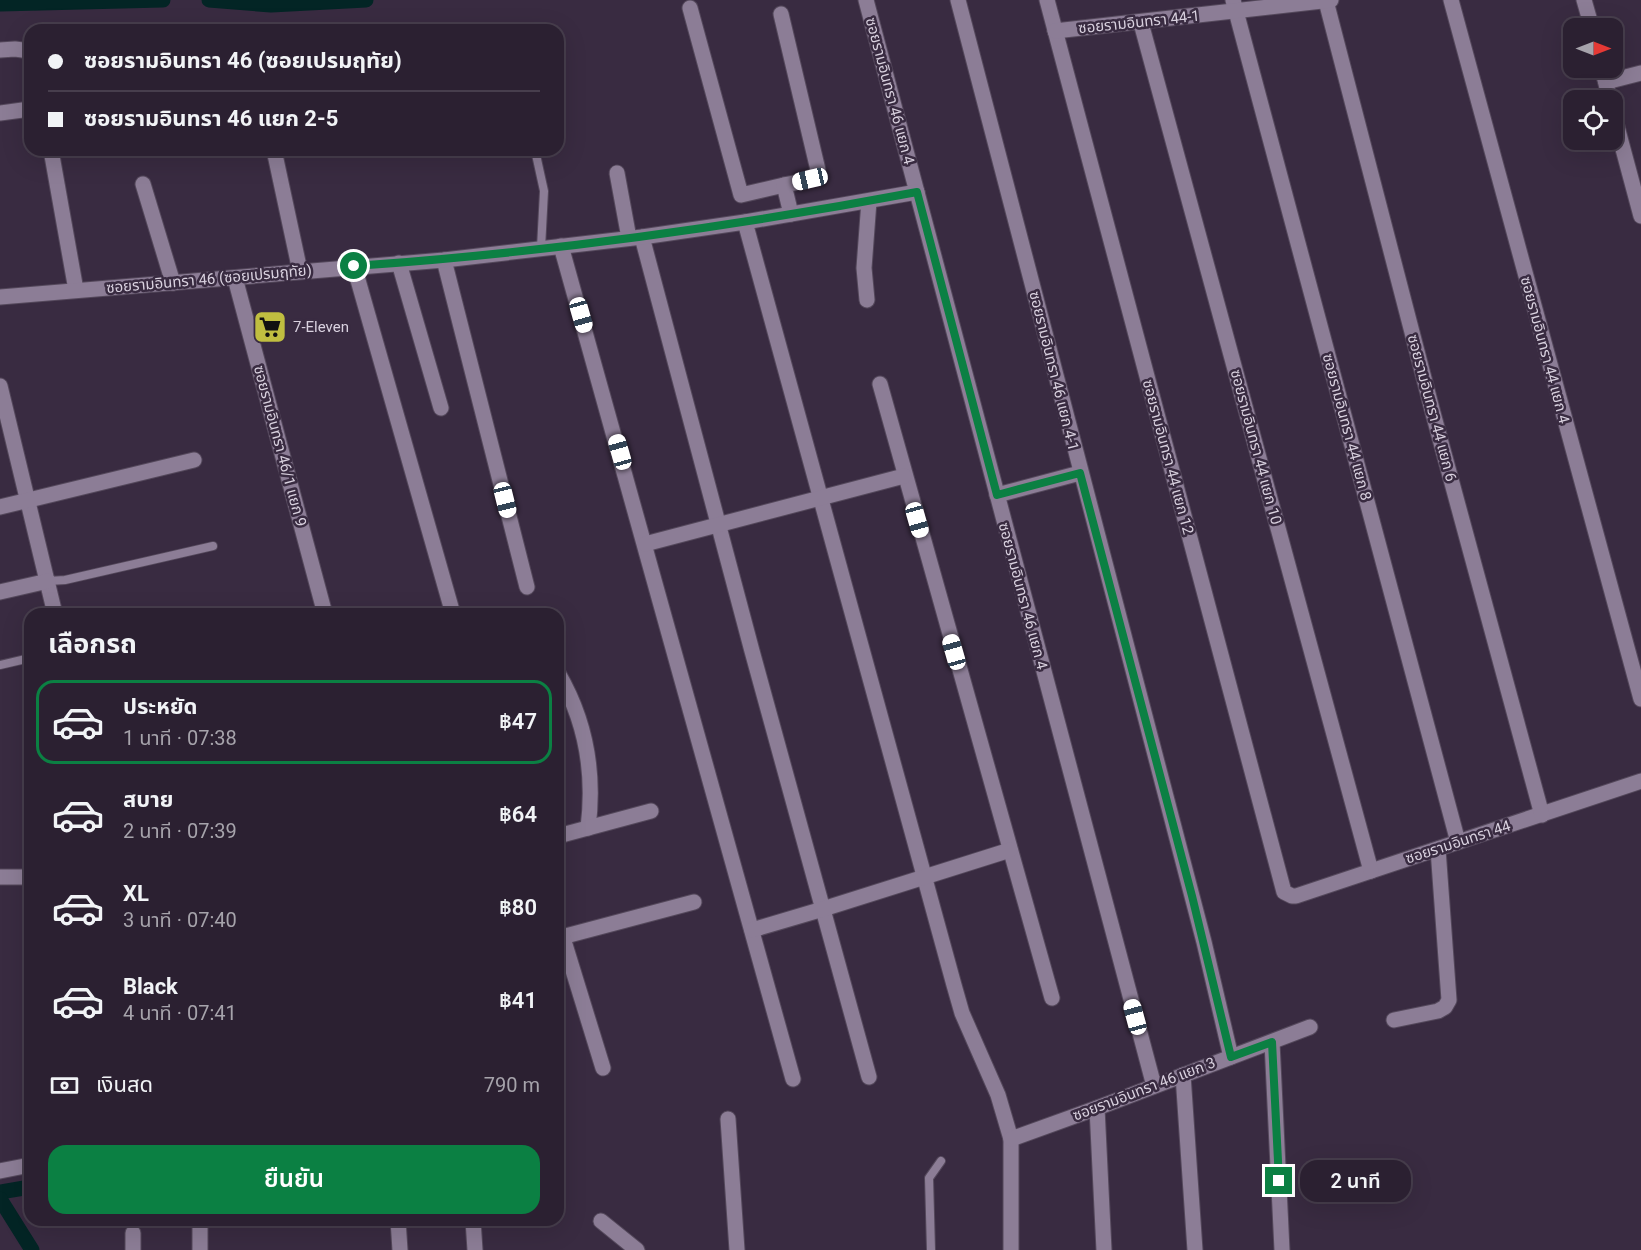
<!DOCTYPE html>
<html lang="th">
<meta charset="utf-8">
<style>
body{margin:0;font-family:Roboto,"Noto Sans Thai",sans-serif;background:#332839;color:#f1f3f6;height:100vh;display:flex;flex-direction:column;font-size:22px;white-space:nowrap}
*{box-sizing:border-box;margin:0}
p{font-size:20px;color:#a6a3ab}
.icon{flex:none;width:33px;height:33px;fill:none;stroke:currentColor;stroke-width:2;stroke-linecap:round;stroke-linejoin:round}
.map{position:relative;flex:1;overflow:hidden}
.side{position:absolute;left:24px;top:608px;width:540px;height:618px;display:flex;flex-direction:column;background:#2b2031;border-radius:18px;box-shadow:0 6px 24px #0002,0 0 0 2px #473e4d}
.side>*{flex:none}
.banner{position:absolute;left:24px;top:24px;width:540px;height:132px;border-radius:18px;box-shadow:0 6px 24px #0002,0 0 0 2px #473e4d;display:grid;align-content:center;height:132px;padding:0 24px;background:#2b2031}
.needle{width:39px;rotate:90deg}
.buttons{position:absolute;left:1563px;top:18px;display:grid;gap:12px}
.buttons a{display:grid;place-items:center;width:60px;height:60px;border-radius:12px;background:#2b2031;box-shadow:0 6px 24px #0002,0 0 0 2px #473e4d;font-size:30px}
.end{position:absolute;width:27px;height:27px;margin:-14px;border:8px solid #0b8043;background:#fff;box-shadow:0 0 0 3px #fff}
.from{border-radius:50%}
.bubble{position:absolute;height:42px;border-radius:18px;background:#2b2031;box-shadow:0 6px 24px #0002,0 0 0 2px #473e4d;font-size:20px;font-weight:600;line-height:42px;text-align:center}
.car{position:absolute;width:18px;height:36px;margin:-18px -9px;border-radius:8px;box-shadow:0 0 4px 2px #0007;background:linear-gradient(#fff 24%,#345 0 40%,#fff 0 76%,#345 0 86%,#fff 0)}
.banner b{display:flex;align-items:center;gap:21px;height:57px;font-size:22px}
.banner b+b{border-top:2px solid #473e4d}
.banner i{width:15px;height:15px;background:#f1f3f6}
ul{padding:0;list-style:none}
li{display:flex;align-items:center;gap:18px;height:84px;margin:0 12px 9px;padding:0 12px;border:3px solid transparent;border-radius:18px}
li div{flex:1}
li b{display:block;font-size:22px}
li em{font-style:normal;font-weight:600}
li.current{border-color:#0b8043}
li>.icon{width:54px;height:54px;stroke-width:1.5}
h2{padding:0 24px;font-size:27px;line-height:72px}
.pay{display:flex;align-items:center;gap:15px;height:66px;padding:0 24px;font-size:22px}
.pay p{margin-inline-start:auto}
.primary-button{display:flex;gap:12px;margin-top:auto;padding:12px 24px}
.primary-button a{flex:1;height:69px;border-radius:18px;background:#0b8043;color:#fff;font-size:24px;font-weight:600;line-height:69px;text-align:center}
.map>svg:first-child{display:block}
.lines{fill:none;stroke-linecap:round;stroke-linejoin:round}
.canal{stroke:#032525;stroke-width:15}
.service-casing{stroke:#54485b;stroke-width:10}
.minor-casing{stroke:#54485b;stroke-width:17}
.service{stroke:#8c7d96;stroke-width:8}
.minor{stroke:#8c7d96;stroke-width:15}
.route{stroke:#0b8043;stroke-width:8}
.labels{text-anchor:middle;dominant-baseline:central;stroke-width:5;stroke-linejoin:round;paint-order:stroke}
.street-label{font-size:15px;fill:#d9d1df;stroke:#392b41}
.poi-label{font-size:15px;fill:#d9d1df;stroke:#392b41;text-anchor:start}
</style>
<div class="map">
<svg width="1641" height="1250" viewBox="0 0 1641 1250">
<rect width="100%" height="100%" fill="#392b41"/>
<g class="lines">
<g class="canal">
<polyline points="209,0 271,5 366,0"/>
<polyline points="0,4 163,0"/>
<polyline points="0,1192 30,1187"/>
<polyline points="0,1199 32,1250"/>
</g>
<defs>
<g id="service">
<polyline points="535,150 544,191 541,248"/>
<polyline points="48,581 65,580 213,546"/>
<polyline points="0,665 30,658"/>
<polyline points="931,1250 929,1178 941,1161"/>
</g>
<g id="minor">
<polyline points="866,0 1154,1086"/>
<polyline points="958,0 1204,942 1231,1057"/>
<polyline points="1047,0 1284,892 1292,896 1296,896 1641,781"/>
<polyline points="1233,0 1458,842"/>
<polyline points="1451,0 1641,699"/>
<polyline points="1584,0 1592,28"/>
<polyline points="1326,1 1433,413 1542,815"/>
<polyline points="690,8 741,195 784,185"/>
<path d="M781 14 818 170C812 182 796 182 784 185L791 214"/>
<polyline points="1141,23 1371,871"/>
<polyline points="1055,31 1331,0"/>
<polyline points="0,50 15,49 30,51"/>
<polyline points="1602,68 1610,100"/>
<polyline points="1606,82 1641,73"/>
<polyline points="1612,108 1641,216"/>
<polyline points="0,113 30,109"/>
<polyline points="51,150 76,290"/>
<polyline points="274,150 300,271"/>
<polyline points="617,173 629,238"/>
<polyline points="143,184 173,283"/>
<polyline points="745,222 954,985 962,1013 998,1095 1011,1139 1011,1250"/>
<polyline points="642,237 752,651 869,1077"/>
<polyline points="561,246 793,1079"/>
<polyline points="444,260 527,587"/>
<polyline points="399,263 441,408"/>
<polyline points="354,266 453,614"/>
<polyline points="235,278 325,614"/>
<polyline points="0,297 444,260 642,237 745,222 917,192"/>
<polyline points="867,300 864,268 869,201"/>
<polyline points="880,384 1052,998"/>
<polyline points="0,386 55,614"/>
<polyline points="997,495 1080,473"/>
<polyline points="0,507 194,460"/>
<polyline points="645,544 904,476"/>
<polyline points="0,592 48,581"/>
<path d="M558 673C586 721 595 773 588 828"/>
<polyline points="558,836 651,811"/>
<polyline points="0,877 30,877"/>
<polyline points="752,930 823,909 1010,850"/>
<polyline points="558,938 694,902"/>
<polyline points="563,938 603,1068"/>
<polyline points="1394,1020 1438,1011 1445,1007 1449,1000 1438,849"/>
<polyline points="1272,1042 1282,1250"/>
<polyline points="1183,1075 1195,1250"/>
<polyline points="1097,1108 1104,1250"/>
<polyline points="728,1119 737,1250"/>
<polyline points="1011,1139 1097,1108 1310,1027"/>
<polyline points="0,1171 30,1165"/>
<polyline points="398,1220 400,1250"/>
<polyline points="473,1220 475,1250"/>
<polyline points="601,1221 637,1250"/>
<polyline points="133,1233 133,1250"/>
<polyline points="200,1250 200,1220"/>
</g>
</defs>
<use href="#service" class="service-casing"/>
<use href="#minor" class="minor-casing"/>
<use href="#service" class="service"/>
<use href="#minor" class="minor"/>
</g>
<g class="lines">
<path class="route" d="M354 266C543 253 731 227 917 192L997 495 1080 473 1192 896 1231 1057 1272 1042 1279 1181"/>
</g>
<defs>
<symbol id="supermarket-square" viewBox="-11 -11 22 22"><rect x="-9" y="-9" width="18" height="18" rx="4" fill="#c0be40" stroke="#392b41"/><path d="M-6-5.5h2.5l.6 2H6L4.5 2H-2.5L-4.4-4H-6ZM-1.5 3.2a1.3 1.3 0 1 0 .1 0ZM3 3.2a1.3 1.3 0 1 0 .1 0Z" fill="#111"/></symbol>
</defs>
<g fill-rule="evenodd">
<use href="#supermarket-square" x="251" y="308" width="38" height="38"/>
</g>
<g class="labels">
<g class="street-label">
<text transform="translate(1139 22) rotate(-6)">ซอยรามอินทรา 44-1</text>
<text transform="translate(890 91) rotate(75)">ซอยรามอินทรา 46 แยก 4</text>
<text transform="translate(209 279) rotate(-5)">ซอยรามอินทรา 46 (ซอยเปรมฤทัย)</text>
<text transform="translate(1545 350) rotate(75)">ซอยรามอินทรา 44 แยก 4</text>
<text transform="translate(1054 371) rotate(76)">ซอยรามอินทรา 46 แยก 4-1</text>
<text transform="translate(1432 408) rotate(75)">ซอยรามอินทรา 44 แยก 6</text>
<text transform="translate(1347 427) rotate(75)">ซอยรามอินทรา 44 แยก 8</text>
<text transform="translate(280 446) rotate(75)">ซอยรามอินทรา 46/1 แยก 9</text>
<text transform="translate(1256 447) rotate(75)">ซอยรามอินทรา 44 แยก 10</text>
<text transform="translate(1168 457) rotate(75)">ซอยรามอินทรา 44 แยก 12</text>
<text transform="translate(1023 596) rotate(75)">ซอยรามอินทรา 46 แยก 4</text>
<text transform="translate(1458 842) rotate(-18)">ซอยรามอินทรา 44</text>
<text transform="translate(1144 1089) rotate(-21)">ซอยรามอินทรา 46 แยก 3</text>
</g>
<g class="poi-label">
<text x="293" y="327">7-Eleven</text>
</g>
</g>
</svg>
<div class="buttons">
<a><svg class="needle" viewBox="-14 -14 28 28"><path d="M0-13l5 13h-10z" fill="#e53935"/><path d="M0 13l5-13h-10z" fill="#a6a3ab"/></svg></a>
<a><svg class="icon" aria-label="locate" viewBox="0 0 24 24"><circle cx="12" cy="12" r="6"/><path d="M12 2v4M12 18v4M2 12h4M18 12h4"/></svg></a>
</div>
<i class="end from" style="left:354px;top:266px"></i>
<i class="end" style="left:1279px;top:1181px"></i>
<div class="bubble" style="left:1300px;top:1160px;width:111px">2 นาที</div>
<i class="car" style="left:810px;top:179px;rotate:257deg"></i>
<i class="car" style="left:581px;top:315px;rotate:164deg"></i>
<i class="car" style="left:620px;top:452px;rotate:344deg"></i>
<i class="car" style="left:505px;top:500px;rotate:166deg"></i>
<i class="car" style="left:917px;top:520px;rotate:164deg"></i>
<i class="car" style="left:954px;top:652px;rotate:344deg"></i>
<i class="car" style="left:1135px;top:1017px;rotate:345deg"></i>
<div class="banner">
<b><i class="from"></i>ซอยรามอินทรา 46 (ซอยเปรมฤทัย)</b>
<b><i></i>ซอยรามอินทรา 46 แยก 2-5</b>
</div>
<section class="side">
<h2>เลือกรถ</h2>
<ul>
<li class="current"><svg class="icon" aria-label="car" viewBox="0 0 24 24"><path d="M5 17H2v-5l4-1 3-4h7l3 4 3 1v5h-3M9 17h6M6 11h13"/><circle cx="7" cy="17" r="2"/><circle cx="17" cy="17" r="2"/></svg><div><b>ประหยัด</b><p>1 นาที · 07:38</p></div><em>฿47</em></li>
<li><svg class="icon" aria-label="car" viewBox="0 0 24 24"><path d="M5 17H2v-5l4-1 3-4h7l3 4 3 1v5h-3M9 17h6M6 11h13"/><circle cx="7" cy="17" r="2"/><circle cx="17" cy="17" r="2"/></svg><div><b>สบาย</b><p>2 นาที · 07:39</p></div><em>฿64</em></li>
<li><svg class="icon" aria-label="car" viewBox="0 0 24 24"><path d="M5 17H2v-5l4-1 3-4h7l3 4 3 1v5h-3M9 17h6M6 11h13"/><circle cx="7" cy="17" r="2"/><circle cx="17" cy="17" r="2"/></svg><div><b>XL</b><p>3 นาที · 07:40</p></div><em>฿80</em></li>
<li><svg class="icon" aria-label="car" viewBox="0 0 24 24"><path d="M5 17H2v-5l4-1 3-4h7l3 4 3 1v5h-3M9 17h6M6 11h13"/><circle cx="7" cy="17" r="2"/><circle cx="17" cy="17" r="2"/></svg><div><b>Black</b><p>4 นาที · 07:41</p></div><em>฿41</em></li>
</ul>
<div class="pay"><svg class="icon" aria-label="cash" viewBox="0 0 24 24"><path d="M3 7h18v10H3z"/><circle cx="12" cy="12" r="2"/></svg>เงินสด<p>790 m</p></div>
<div class="primary-button"><a>ยืนยัน</a></div>
</section>
</div>
